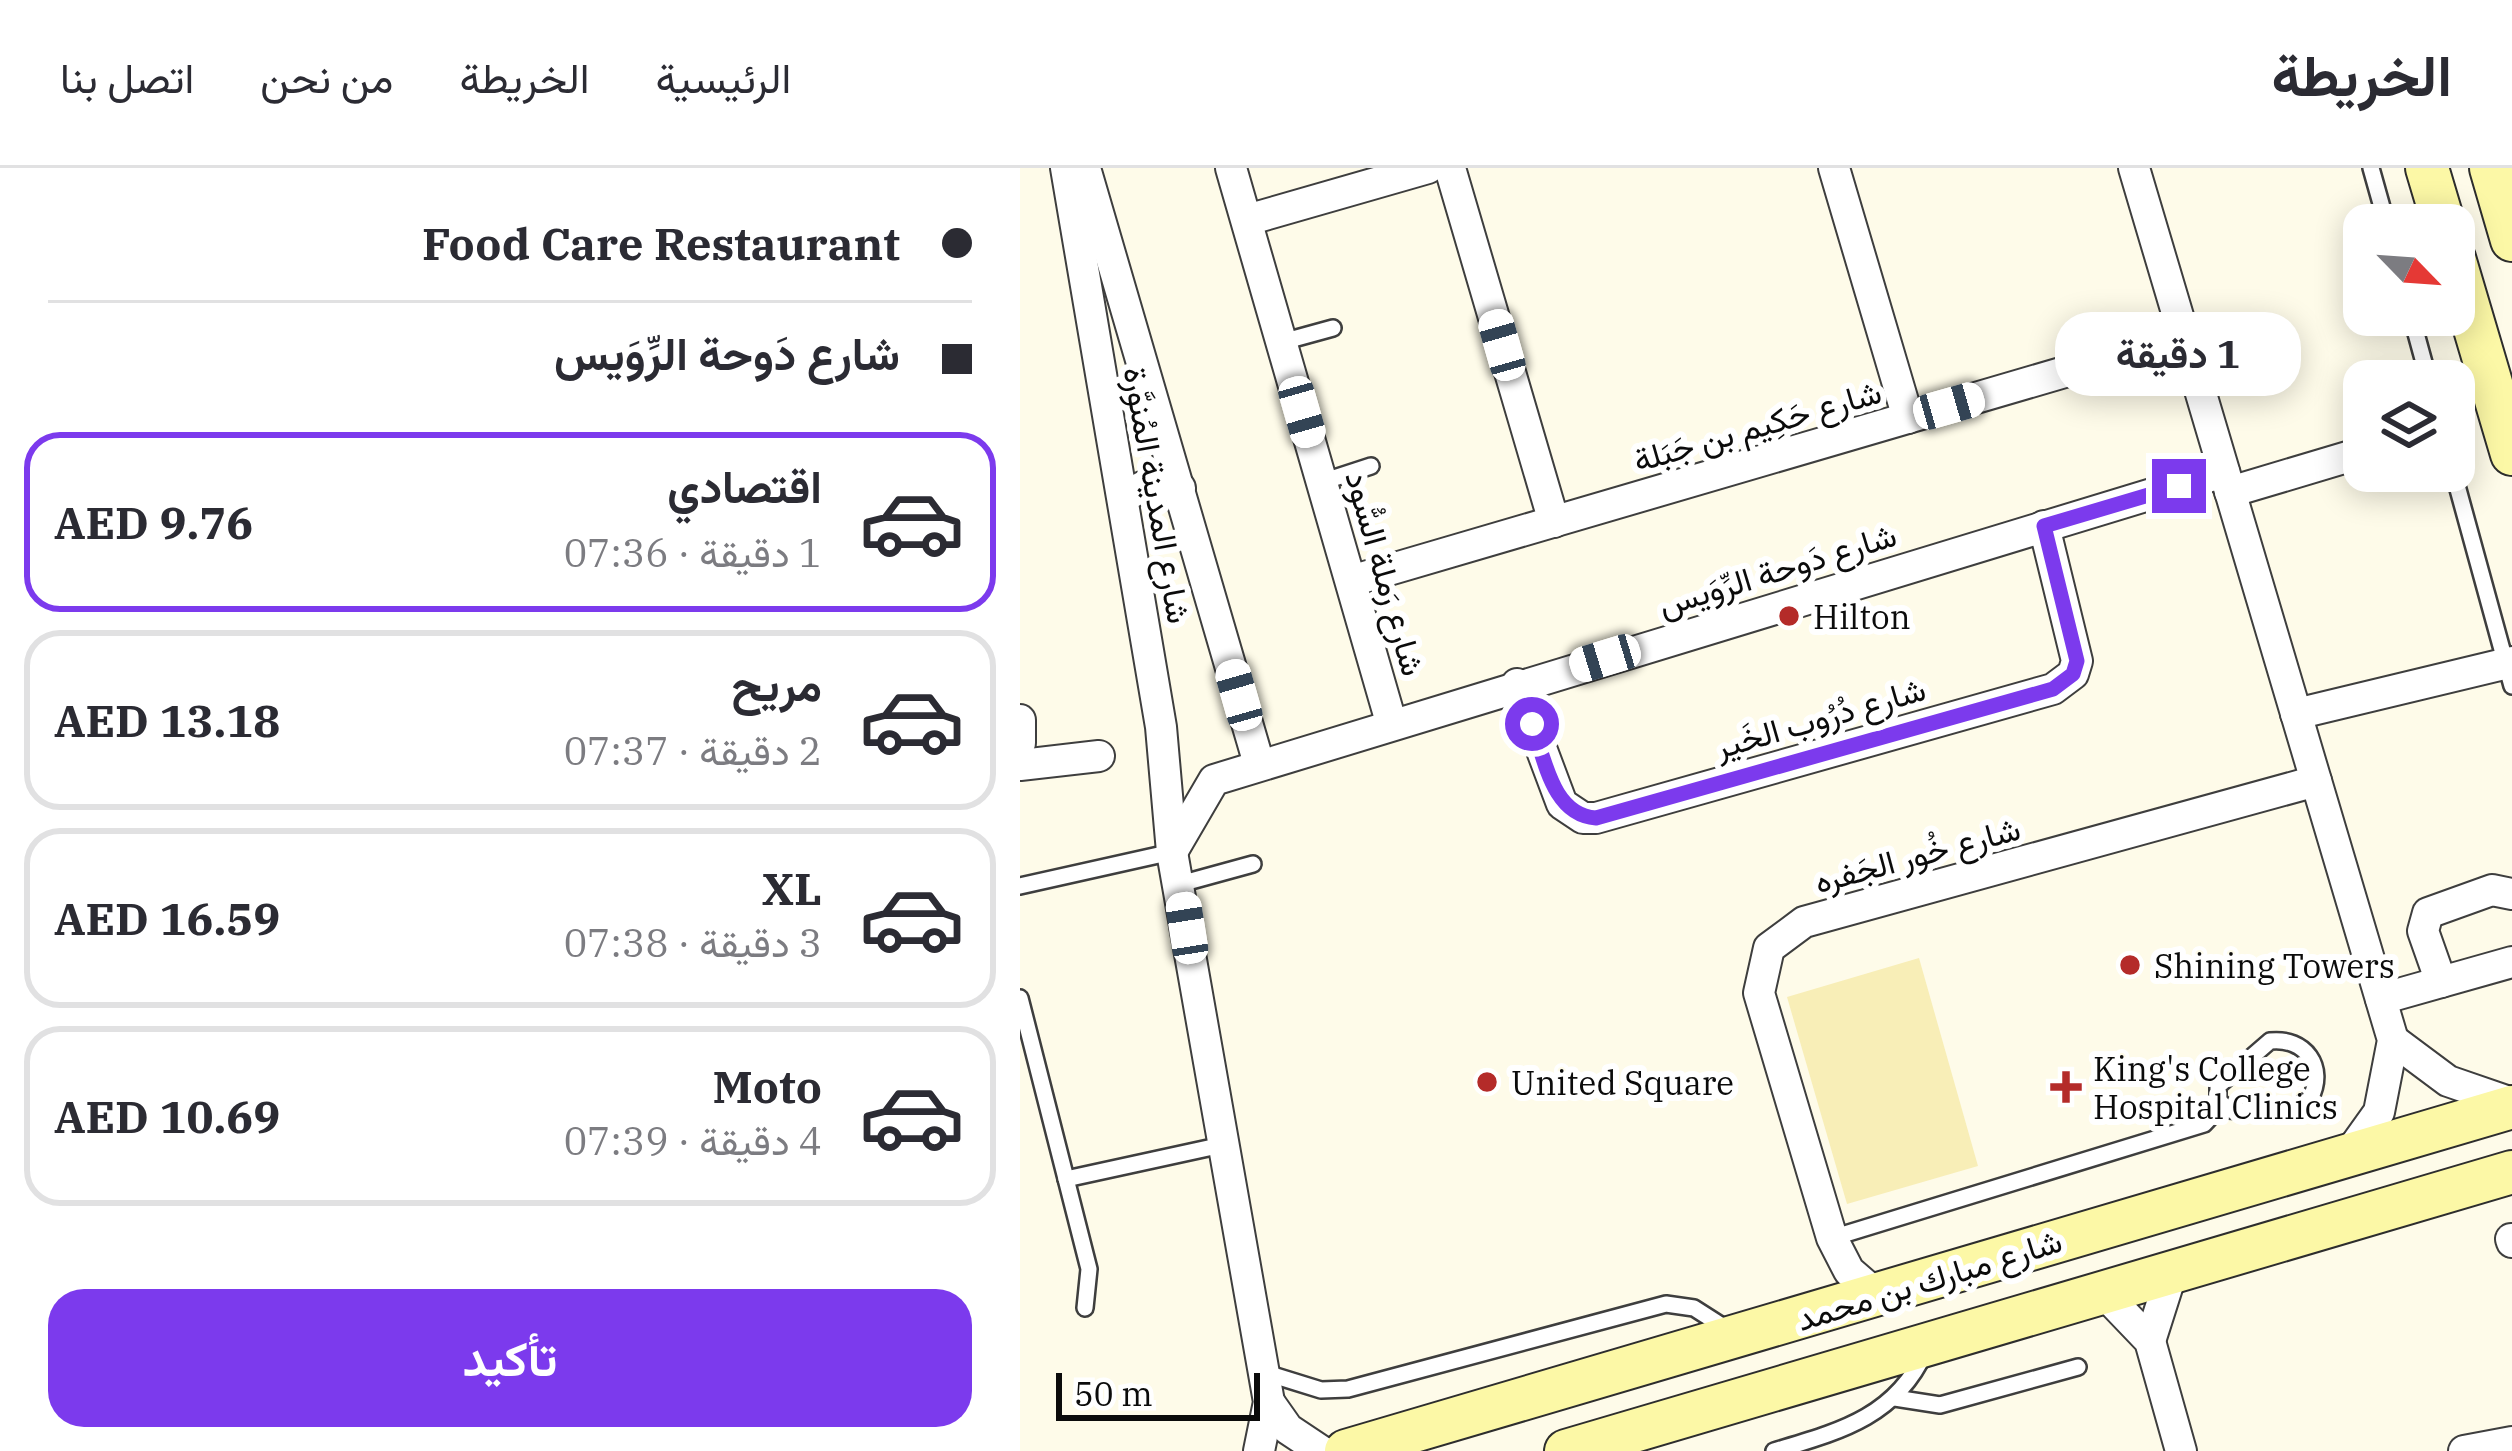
<!DOCTYPE html>
<html lang="ar">
<meta charset="utf-8">
<style>
body{margin:0;font-family:"IBM Plex Serif",Vazirmatn,serif;background:#f2f2f3;color:#2b2b33;direction:rtl;height:100vh;display:flex;flex-direction:column;font-size:45px;white-space:nowrap}
*{box-sizing:border-box;margin:0}
p{font-size:39px;color:#7c7c81}
.icon{flex:none;width:66px;height:66px;fill:none;stroke:currentColor;stroke-width:2;stroke-linecap:round;stroke-linejoin:round}
.map{position:relative;flex:1;overflow:hidden;direction:ltr}
.details{display:flex;flex-direction:column;background:#fff;width:1020px}
.details>*{flex:none}
.hud{display:grid;align-content:center;height:264px;padding:0 48px;background:#fff}
.needle{width:78px;rotate:115deg}
.tools{position:absolute;left:1323px;top:36px;display:grid;gap:24px}
.tools a{display:grid;place-items:center;width:132px;height:132px;border-radius:24px;background:#fff;box-shadow:0 6px 30px #0003;font-size:60px}
.scale{position:absolute;left:36px;bottom:30px;width:204px;box-sizing:border-box;padding-left:12px;border:6px solid #0b0b0b;border-top:0;font-size:33px;line-height:42px;white-space:nowrap;color:#0b0b0b;-webkit-text-stroke:9px #fff;paint-order:stroke}
.end{position:absolute;width:54px;height:54px;margin:-27px;border:15px solid #7c3aed;background:#fff;box-shadow:0 0 0 6px #fff}
.from{border-radius:50%}
.bubble{position:absolute;height:84px;border-radius:36px;background:#fff;box-shadow:0 6px 30px #0003;font-size:39px;font-weight:700;line-height:84px;text-align:center;direction:rtl}
.car{position:absolute;width:36px;height:72px;margin:-36px -18px;border-radius:15px;box-shadow:0 0 9px 3px #0007;background:linear-gradient(#fff 24%,#345 0 40%,#fff 0 76%,#345 0 86%,#fff 0)}
.hud b{display:flex;align-items:center;gap:42px;height:114px;font-size:45px}
.hud b+b{border-top:3px solid #e1e1e2}
.hud i{width:30px;height:30px;background:#2b2b33}
ul{padding:0;list-style:none}
li{display:flex;align-items:center;gap:36px;height:180px;margin:0 24px 18px;padding:0 24px;border:6px solid #e1e1e2;border-radius:36px}
li div{flex:1}
li b{display:block;font-size:45px}
li em{font-style:normal;font-weight:700}
li.active{border-color:#7c3aed}
li>.icon{width:108px;height:108px;stroke-width:1.5}
.primary-button{display:flex;gap:24px;margin-top:auto;padding:24px 48px}
.primary-button a{flex:1;height:138px;border-radius:36px;background:#7c3aed;color:#fff;font-size:48px;font-weight:700;line-height:138px;text-align:center}
header{display:flex;align-items:center;gap:72px;box-sizing:border-box;height:168px;padding:0 60px;background:#fff;border-bottom:3px solid #e1e1e2}
header strong{font-size:57px}
nav{display:flex;gap:66px;margin-inline-start:auto;font-size:42px}
main{display:flex;flex:1;min-height:0}
.map>svg:first-child{display:block}
.sand{fill:#f8eeb7}
.lines{fill:none;stroke-linecap:round;stroke-linejoin:round}
.lane-casing{stroke:#3e3e3e;stroke-width:20}
.street-casing{stroke:#3e3e3e;stroke-width:34}
.secondary-casing{stroke:#2d2d2d;stroke-width:46}
.lane{stroke:#fff;stroke-width:15}
.street{stroke:#fff;stroke-width:30}
.secondary{stroke:#fcf8a6;stroke-width:42}
.route{stroke:#7c3aed;stroke-width:15}
.poi-dot{fill:#b42b29;stroke:#fff;stroke-width:4.5}
.labels{text-anchor:middle;dominant-baseline:central;stroke-width:12;stroke-linejoin:round;paint-order:stroke}
.street-label{font-size:33px;fill:#0b0b0b;stroke:#fff}
.poi-label{font-size:33px;fill:#0b0b0b;stroke:#fff;text-anchor:start}
</style>
<header>
<strong>الخريطة</strong>
<nav><a>الرئيسية</a><a>الخريطة</a><a>من نحن</a><a>اتصل بنا</a></nav>
</header>
<main>
<div class="map">
<svg width="1492" height="1283" viewBox="0 0 1492 1283">
<rect width="100%" height="100%" fill="#fefbe9"/>
<polygon class="sand" points="899,790 958,998 827,1036 767,829"/>
<g class="lines">
<defs>
<g id="lane">
<polyline points="1351,0 1367,57"/>
<polyline points="1391,147 1409,213"/>
<polyline points="262,174 313,160"/>
<polyline points="1433,303 1492,518"/>
<polyline points="302,314 351,298"/>
<polyline points="160,716 233,696"/>
<polyline points="0,718 152,684"/>
<polyline points="0,830 69,1101 65,1140"/>
<path d="M1250 873C1285 869 1307 899 1290 931L1263 947 1209 942 1198 932V918Z"/>
<polyline points="46,1011 202,977"/>
<polyline points="812,1070 1184,956 1202,937"/>
<polyline points="243,1204 301,1222 328,1221 646,1136 674,1140 710,1163"/>
<polyline points="875,1230 920,1237 1058,1199"/>
<path d="M754 1283C817 1264 875 1250 905 1184"/>
</g>
<g id="street">
<polyline points="46,0 141,559 152,684 249,1234 239,1283"/>
<polyline points="65,0 239,596"/>
<polyline points="211,0 371,554"/>
<polyline points="430,0 534,354"/>
<polyline points="814,0 888,250"/>
<polyline points="1114,0 1373,872 1359,944 1329,986"/>
<polyline points="227,52 408,0"/>
<polyline points="1210,324 1344,284"/>
<polyline points="103,329 130,315 160,320"/>
<polyline points="331,413 1164,169"/>
<polyline points="497,516 542,636 563,650 576,650 1033,521 1053,506 1057,493 1024,358"/>
<polyline points="1276,546 1492,494"/>
<polyline points="0,552 0,575"/>
<polyline points="0,597 79,588"/>
<polyline points="152,684 194,612 1204,304"/>
<polyline points="1421,814 1403,763 1408,745 1472,722 1492,726"/>
<polyline points="1361,831 1492,794"/>
<polyline points="1373,872 1428,913 1492,935"/>
<polyline points="1491,1071 1492,1074"/>
<polyline points="1084,1125 1130,1173 1161,1283"/>
<polyline points="857,1127 829,1103 812,1070 739,825 749,780 784,754 1296,613"/>
<polyline points="1130,1173 1151,1107"/>
<polyline points="249,1234 268,1261 301,1283"/>
<polyline points="1444,1283 1492,1274"/>
</g>
<g id="secondary">
<polyline points="1407,0 1424,57"/>
<polyline points="1471,0 1492,72"/>
<polyline points="1434,90 1492,286"/>
<polyline points="326,1283 1492,939"/>
<polyline points="546,1283 1492,1004"/>
</g>
</defs>
<use href="#lane" class="lane-casing"/>
<use href="#street" class="street-casing"/>
<use href="#secondary" class="secondary-casing"/>
<use href="#lane" class="lane"/>
<use href="#street" class="street"/>
<use href="#secondary" class="secondary"/>
</g>
<g class="lines">
<path class="route" d="M512 556C525 591 532 647 576 650L1033 521 1053 506 1057 493 1024 358 1159 318"/>
</g>
<g class="poi-dot">
<circle cx="769" cy="448" r="12"/>
<circle cx="1110" cy="797" r="12"/>
<circle cx="467" cy="914" r="12"/>
<path d="M1040 901h12v12h12v12h-12v12h-12v-12h-12v-12h12z"/>
</g>
<g class="labels">
<g class="street-label">
<text transform="translate(737 257) rotate(-16)">شارع حَكِيم بن جَبَلة</text>
<text transform="translate(138 327) rotate(80)">شارع المدينة المُنوَّرة</text>
<text transform="translate(757 401) rotate(-17)">شارع دَوحة الرِّوَيس</text>
<text transform="translate(366 405) rotate(74)">شارع رَملة السُّود</text>
<text transform="translate(800 549) rotate(-16)">شارع دُرُوب الخَير</text>
<text transform="translate(897 686) rotate(-15)">شارع خُور الجَفره</text>
<text transform="translate(909 1111) rotate(-17)">شارع مبارك بن محمد</text>
</g>
<g class="poi-label">
<text x="793" y="448">Hilton</text>
<text x="1134" y="797">Shining Towers</text>
<text x="1073" y="900">King's College<tspan x="1073" dy="38">Hospital Clinics</tspan></text>
<text x="491" y="914">United Square</text>
</g>
</g>
</svg>
<div class="tools">
<a><svg class="needle" viewBox="-14 -14 28 28"><path d="M0-13l5 13h-10z" fill="#e53935"/><path d="M0 13l5-13h-10z" fill="#7c7c81"/></svg></a>
<a><svg class="icon" aria-label="layers" viewBox="0 0 24 24"><path d="M12 4l9 5-9 5-9-5zM3 14l9 5 9-5"/></svg></a>
</div>
<div class="scale">50 m</div>
<i class="end from" style="left:512px;top:556px"></i>
<i class="end" style="left:1159px;top:318px"></i>
<div class="bubble" style="left:1035px;top:144px;width:246px">1 دقيقة</div>
<i class="car" style="left:482px;top:177px;rotate:344deg"></i>
<i class="car" style="left:929px;top:238px;rotate:74deg"></i>
<i class="car" style="left:282px;top:244px;rotate:164deg"></i>
<i class="car" style="left:585px;top:490px;rotate:253deg"></i>
<i class="car" style="left:219px;top:527px;rotate:344deg"></i>
<i class="car" style="left:167px;top:760px;rotate:351deg"></i>
</div>
<section class="details">
<div class="hud">
<b><i class="from"></i>Food Care Restaurant</b>
<b><i></i>شارع دَوحة الرِّوَيس</b>
</div>
<ul>
<li class="active"><svg class="icon" aria-label="car" viewBox="0 0 24 24"><path d="M5 17H2v-5l4-1 3-4h7l3 4 3 1v5h-3M9 17h6M6 11h13"/><circle cx="7" cy="17" r="2"/><circle cx="17" cy="17" r="2"/></svg><div><b>اقتصادي</b><p>1 دقيقة · 07:36</p></div><em>AED 9.76</em></li>
<li><svg class="icon" aria-label="car" viewBox="0 0 24 24"><path d="M5 17H2v-5l4-1 3-4h7l3 4 3 1v5h-3M9 17h6M6 11h13"/><circle cx="7" cy="17" r="2"/><circle cx="17" cy="17" r="2"/></svg><div><b>مريح</b><p>2 دقيقة · 07:37</p></div><em>AED 13.18</em></li>
<li><svg class="icon" aria-label="car" viewBox="0 0 24 24"><path d="M5 17H2v-5l4-1 3-4h7l3 4 3 1v5h-3M9 17h6M6 11h13"/><circle cx="7" cy="17" r="2"/><circle cx="17" cy="17" r="2"/></svg><div><b>XL</b><p>3 دقيقة · 07:38</p></div><em>AED 16.59</em></li>
<li><svg class="icon" aria-label="car" viewBox="0 0 24 24"><path d="M5 17H2v-5l4-1 3-4h7l3 4 3 1v5h-3M9 17h6M6 11h13"/><circle cx="7" cy="17" r="2"/><circle cx="17" cy="17" r="2"/></svg><div><b>Moto</b><p>4 دقيقة · 07:39</p></div><em>AED 10.69</em></li>
</ul>
<div class="primary-button"><a>تأكيد</a></div>
</section>
</main>
